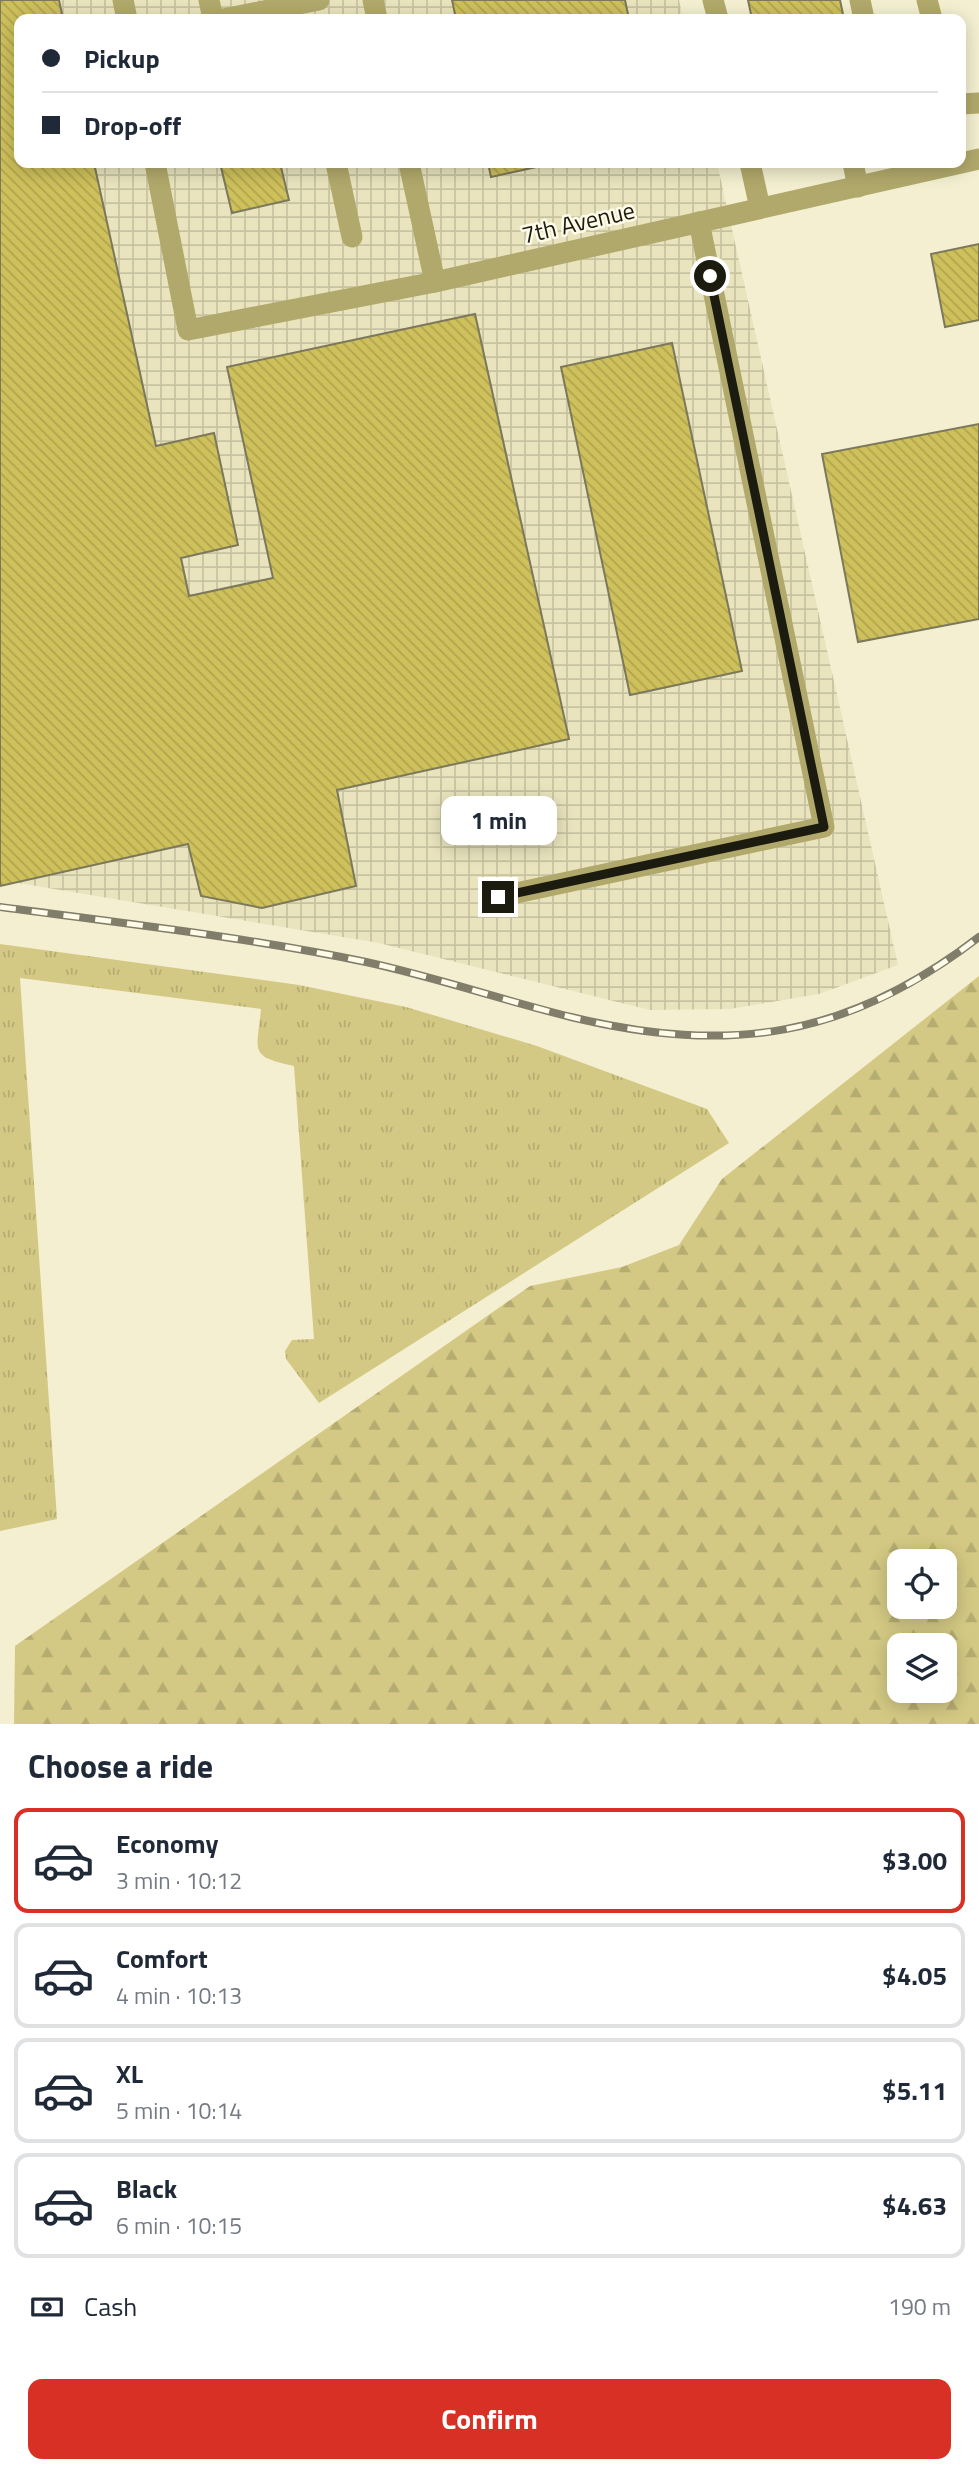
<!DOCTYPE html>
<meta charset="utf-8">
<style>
body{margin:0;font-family:"Titillium Web",sans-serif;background:#f2f2f3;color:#1f2937;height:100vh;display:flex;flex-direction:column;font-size:26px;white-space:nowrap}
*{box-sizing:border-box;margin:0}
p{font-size:23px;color:#747a83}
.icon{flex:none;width:38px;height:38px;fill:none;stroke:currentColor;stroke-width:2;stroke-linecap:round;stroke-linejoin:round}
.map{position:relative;height:1724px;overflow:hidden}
.panel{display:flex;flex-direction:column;background:#fff;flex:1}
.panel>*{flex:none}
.top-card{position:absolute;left:14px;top:14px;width:952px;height:154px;border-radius:14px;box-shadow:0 4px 18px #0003;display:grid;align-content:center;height:154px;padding:0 28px;background:#fff}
.fabs{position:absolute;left:887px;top:1549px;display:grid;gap:14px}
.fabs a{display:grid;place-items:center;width:70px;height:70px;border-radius:14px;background:#fff;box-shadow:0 4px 18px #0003;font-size:35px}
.end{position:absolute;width:32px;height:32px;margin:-16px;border:9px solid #1c1b10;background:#fff;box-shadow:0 0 0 4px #fff}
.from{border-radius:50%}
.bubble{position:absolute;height:49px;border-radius:14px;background:#fff;box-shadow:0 4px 18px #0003;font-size:23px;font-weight:700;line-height:49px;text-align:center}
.top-card b{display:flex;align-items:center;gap:24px;height:66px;font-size:26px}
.top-card b+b{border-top:2px solid #e0e1e3}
.top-card i{width:18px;height:18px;background:#1f2937}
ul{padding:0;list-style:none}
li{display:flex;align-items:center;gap:21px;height:105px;margin:0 14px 10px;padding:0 14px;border:4px solid #e0e1e3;border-radius:14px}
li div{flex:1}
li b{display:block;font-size:26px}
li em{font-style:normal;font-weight:700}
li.on{border-color:#d93025}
li>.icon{width:63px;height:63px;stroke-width:1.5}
h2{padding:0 28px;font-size:32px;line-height:84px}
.pay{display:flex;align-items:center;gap:18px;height:77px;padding:0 28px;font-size:26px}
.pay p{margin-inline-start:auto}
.action{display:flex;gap:14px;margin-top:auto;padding:14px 28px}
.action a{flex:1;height:80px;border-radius:14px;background:#d93025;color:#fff;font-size:28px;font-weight:700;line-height:80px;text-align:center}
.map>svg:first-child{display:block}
.industrial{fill:url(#industrial-grid)}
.grass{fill:url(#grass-tufts)}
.forest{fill:url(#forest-firs);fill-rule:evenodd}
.building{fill:url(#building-back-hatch);stroke:#7b785c;stroke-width:2}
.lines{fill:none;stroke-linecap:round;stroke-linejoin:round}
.minor{stroke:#b1a96b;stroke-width:21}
.rail-casing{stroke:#807e6a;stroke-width:8}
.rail{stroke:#fefce9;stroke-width:5;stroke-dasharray:16;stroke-linecap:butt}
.route{stroke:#1c1b10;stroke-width:9}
.labels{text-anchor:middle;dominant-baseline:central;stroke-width:5;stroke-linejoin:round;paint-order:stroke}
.street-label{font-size:24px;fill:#1c1b10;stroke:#fefce9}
</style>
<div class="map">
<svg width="979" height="1724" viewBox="0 0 979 1724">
<defs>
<pattern id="industrial-grid" width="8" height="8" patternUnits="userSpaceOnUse" patternTransform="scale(1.75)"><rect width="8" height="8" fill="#e9e4bd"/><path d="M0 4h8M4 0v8" fill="none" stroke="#c7c3a1"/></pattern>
<pattern id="grass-tufts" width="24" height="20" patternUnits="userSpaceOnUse" patternTransform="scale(1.75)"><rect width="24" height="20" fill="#d3c984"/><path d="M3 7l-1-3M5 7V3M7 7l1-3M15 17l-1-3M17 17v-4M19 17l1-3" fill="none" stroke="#b5ac71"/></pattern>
<pattern id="forest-firs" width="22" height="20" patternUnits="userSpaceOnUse" patternTransform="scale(1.75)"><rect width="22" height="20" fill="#d3c984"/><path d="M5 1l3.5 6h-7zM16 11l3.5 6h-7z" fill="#b5ac71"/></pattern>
<pattern id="building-back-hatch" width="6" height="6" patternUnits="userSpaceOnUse" patternTransform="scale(1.75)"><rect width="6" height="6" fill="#cec05b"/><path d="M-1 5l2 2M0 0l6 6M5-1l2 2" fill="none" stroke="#b0a44e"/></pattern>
</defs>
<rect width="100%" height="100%" fill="#f3efd0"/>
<polygon class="industrial" points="0,0 679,0 683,19 19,19 19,163 717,163 898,965 819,994 730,1009 650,1010 379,943 0,880"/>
<path class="grass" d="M0 944 299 985 406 1007 537 1046 707 1109 729 1143 319 1403 286 1359 285 1351 292 1340 314 1339 294 1066C248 1056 257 1052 261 1009L20 978 57 1519 0 1531Z"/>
<path class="forest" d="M979 976V1724H14L15 1646 530 1286 622 1267 679 1245 722 1179ZM900 1561H945V1606H900ZM900 1645H945V1690H900Z"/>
<g class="building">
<polygon points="0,0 59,0 63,19 19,19 19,163 94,163 156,446 214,433 238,545 181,558 189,596 273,578 227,367 475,314 569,739 337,790 356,886 262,908 201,896 188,844 0,886"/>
<polygon points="452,0 625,0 629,19 456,19"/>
<polygon points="748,0 840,0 844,19 752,19"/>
<polygon points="220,163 280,163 289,200 232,213"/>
<polygon points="488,163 555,163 491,177"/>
<polygon points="979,244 979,320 945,327 931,254"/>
<polygon points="672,343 742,671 630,695 561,367"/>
<polygon points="979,424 979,619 858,642 822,454"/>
</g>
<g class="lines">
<g class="minor">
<polyline points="123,0 127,19"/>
<polyline points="209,0 213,19"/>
<polyline points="373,0 377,19"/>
<polyline points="713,0 718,19"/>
<polyline points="860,0 864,19"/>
<polyline points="927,0 932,19"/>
<polyline points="223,19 319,0"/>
<polyline points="961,104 979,103"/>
<polyline points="155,163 188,330 435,282 979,159"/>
<polyline points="336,163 352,237"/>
<polyline points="409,163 435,282"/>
<polyline points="750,163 760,208"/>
<polyline points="853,163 858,187"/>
<polyline points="498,897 824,827 699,222"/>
</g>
<defs>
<path id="rail" d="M0 907C122 923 246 937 366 962 435 977 502 1000 571 1017 730 1055 848 1038 979 937"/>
</defs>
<use href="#rail" class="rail-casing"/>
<use href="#rail" class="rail"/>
</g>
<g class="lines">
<polyline class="route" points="498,897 824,827 710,276"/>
</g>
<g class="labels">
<g class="street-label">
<text transform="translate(578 222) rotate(-13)">7th Avenue</text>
</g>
</g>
</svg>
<div class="fabs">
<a><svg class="icon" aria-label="locate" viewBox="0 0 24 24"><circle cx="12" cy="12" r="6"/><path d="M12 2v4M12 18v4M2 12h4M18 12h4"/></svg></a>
<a><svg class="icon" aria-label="layers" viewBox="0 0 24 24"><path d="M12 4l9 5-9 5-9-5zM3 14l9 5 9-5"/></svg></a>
</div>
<i class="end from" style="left:710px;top:276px"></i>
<i class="end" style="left:498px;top:897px"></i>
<div class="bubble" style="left:441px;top:796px;width:116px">1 min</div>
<div class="top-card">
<b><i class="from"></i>Pickup</b>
<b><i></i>Drop-off</b>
</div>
</div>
<section class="panel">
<h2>Choose a ride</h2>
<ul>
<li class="on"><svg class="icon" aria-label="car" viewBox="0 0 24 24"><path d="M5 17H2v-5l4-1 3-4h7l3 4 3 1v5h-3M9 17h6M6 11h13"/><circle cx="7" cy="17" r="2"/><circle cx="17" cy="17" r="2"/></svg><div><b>Economy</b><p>3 min · 10:12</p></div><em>$3.00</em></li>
<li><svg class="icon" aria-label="car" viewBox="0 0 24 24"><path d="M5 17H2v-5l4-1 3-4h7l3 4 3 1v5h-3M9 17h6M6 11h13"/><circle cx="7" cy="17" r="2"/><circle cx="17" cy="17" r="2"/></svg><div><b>Comfort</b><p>4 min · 10:13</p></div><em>$4.05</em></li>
<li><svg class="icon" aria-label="car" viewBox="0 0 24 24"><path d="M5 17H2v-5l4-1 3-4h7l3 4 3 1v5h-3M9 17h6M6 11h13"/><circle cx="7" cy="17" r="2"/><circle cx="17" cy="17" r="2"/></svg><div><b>XL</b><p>5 min · 10:14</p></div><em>$5.11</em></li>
<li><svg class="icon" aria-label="car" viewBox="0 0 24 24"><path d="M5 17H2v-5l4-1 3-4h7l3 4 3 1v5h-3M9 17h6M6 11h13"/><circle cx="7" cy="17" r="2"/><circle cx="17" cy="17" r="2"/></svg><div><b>Black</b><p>6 min · 10:15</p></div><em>$4.63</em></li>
</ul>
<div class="pay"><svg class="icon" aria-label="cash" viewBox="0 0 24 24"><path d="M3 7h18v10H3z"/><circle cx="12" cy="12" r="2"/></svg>Cash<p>190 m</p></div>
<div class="action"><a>Confirm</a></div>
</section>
